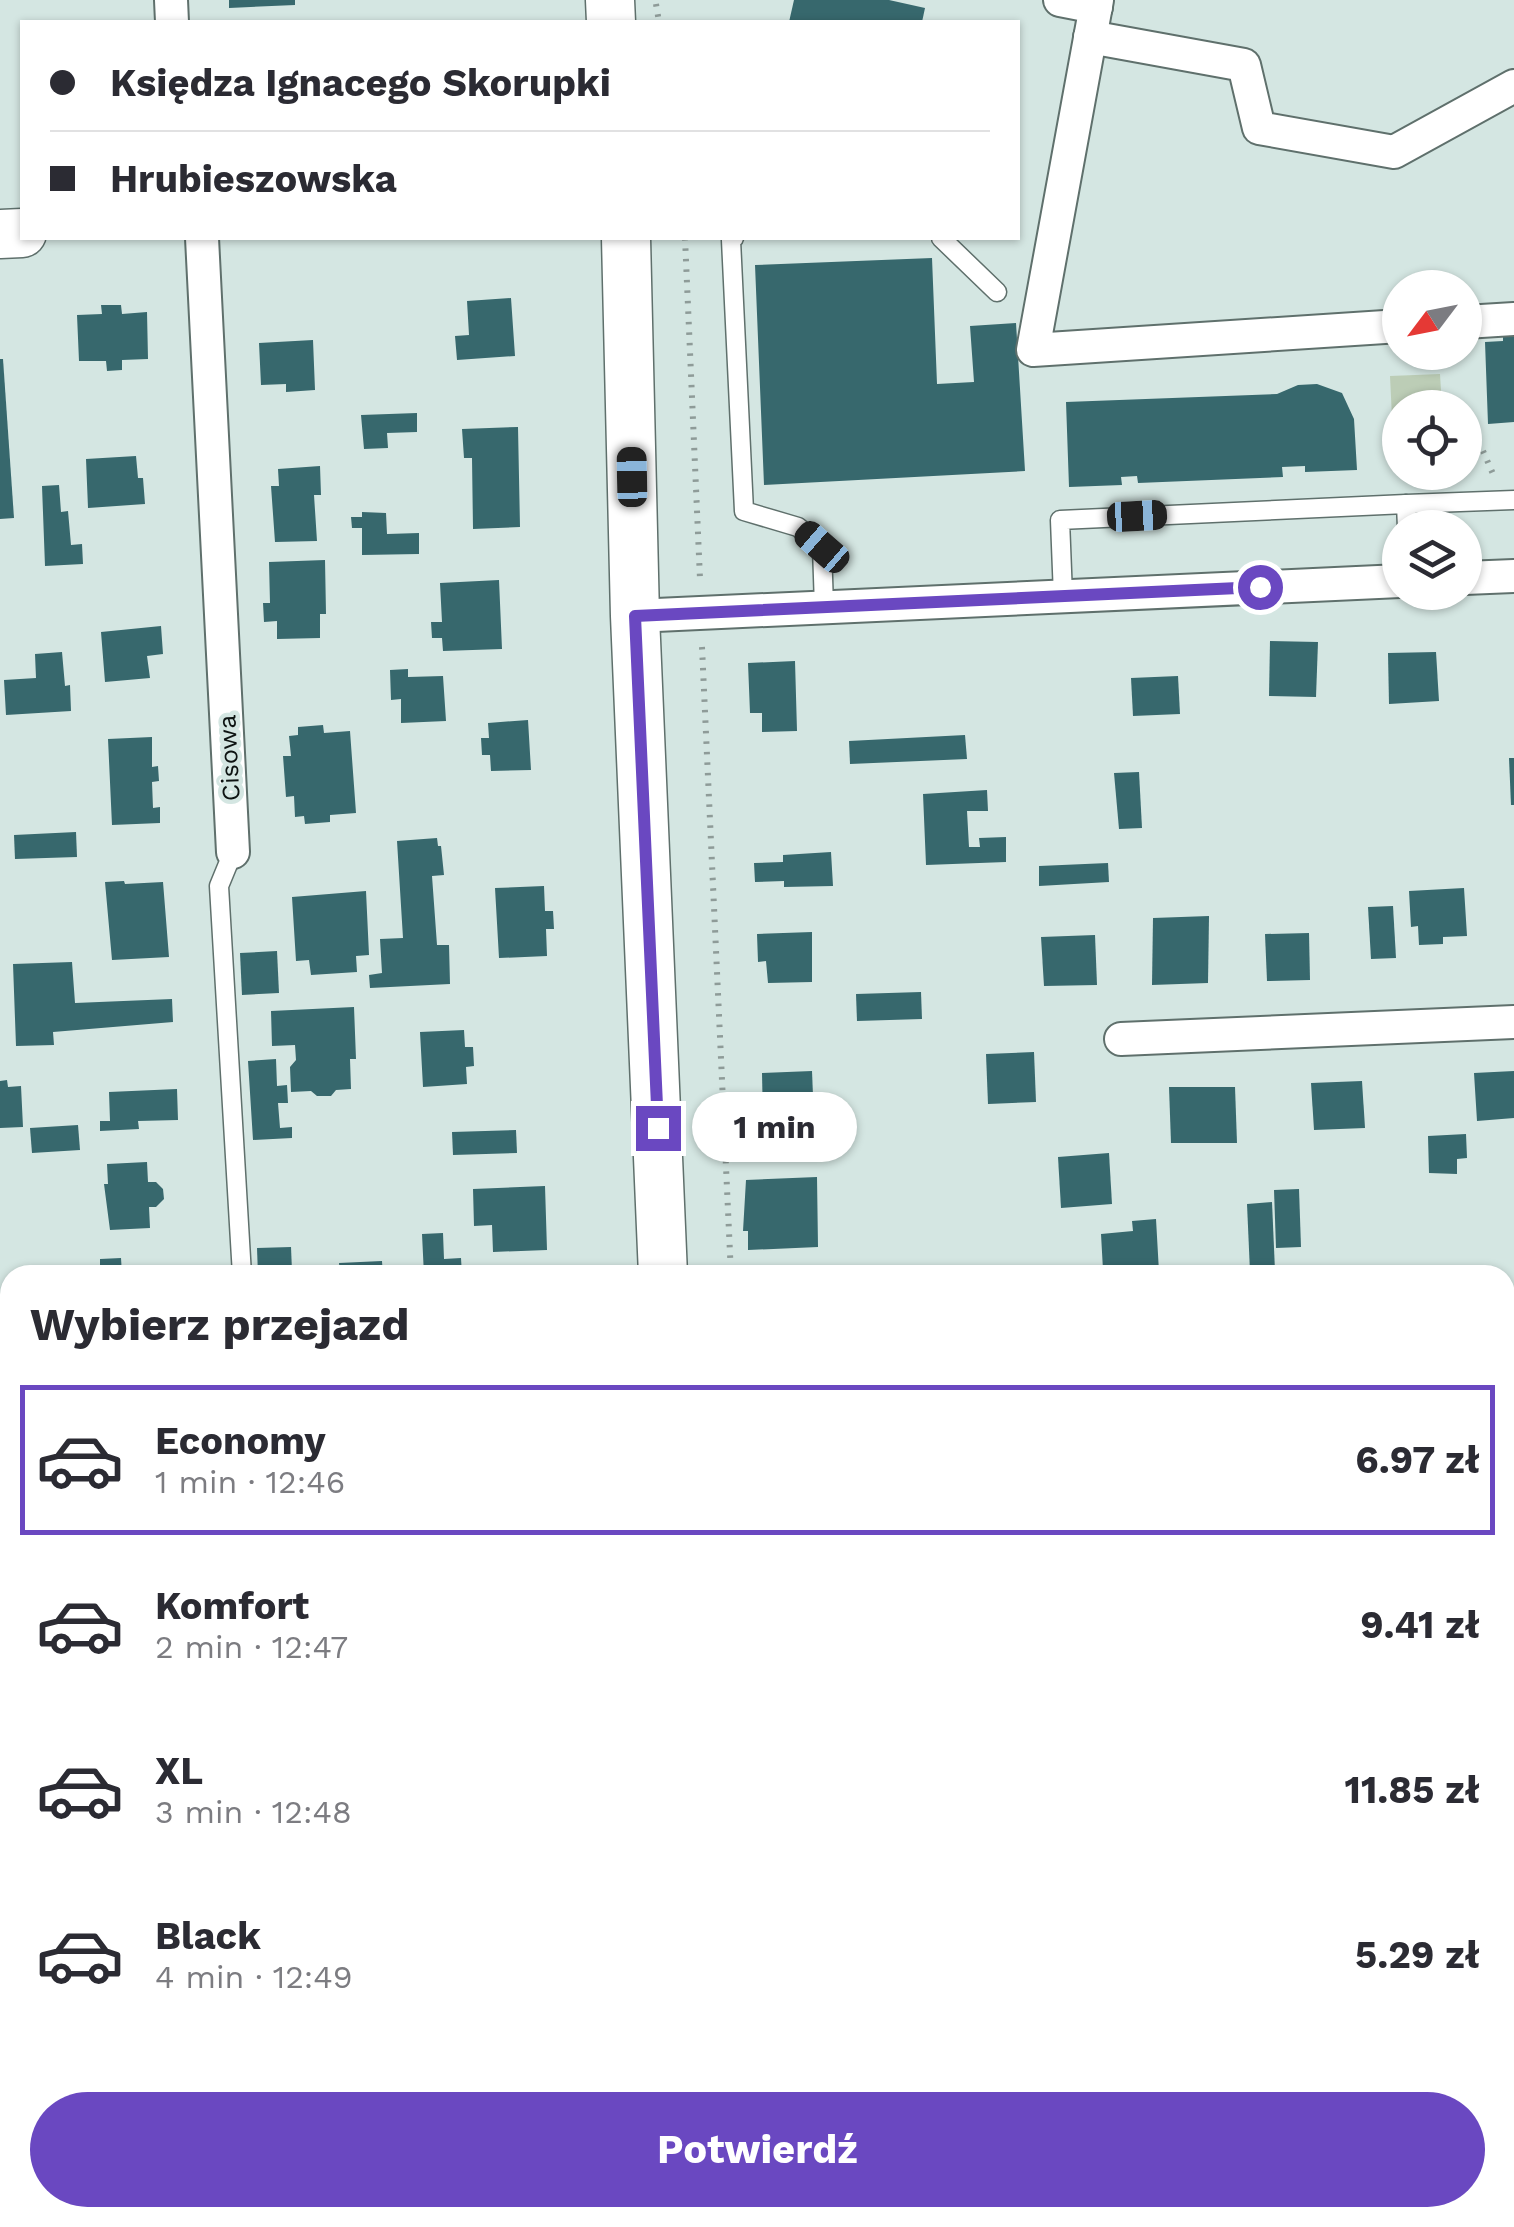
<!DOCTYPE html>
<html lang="pl">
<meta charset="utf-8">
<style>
body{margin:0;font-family:"Work Sans",sans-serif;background:#f7f7f7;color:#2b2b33;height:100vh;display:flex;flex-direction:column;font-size:38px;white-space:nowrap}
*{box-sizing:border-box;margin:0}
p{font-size:32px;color:#7c7c81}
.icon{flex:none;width:55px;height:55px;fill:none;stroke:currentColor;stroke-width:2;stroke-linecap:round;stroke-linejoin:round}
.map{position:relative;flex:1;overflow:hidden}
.drawer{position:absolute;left:0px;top:1265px;width:1515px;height:962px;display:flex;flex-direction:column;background:#fff;border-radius:30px 30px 0 0;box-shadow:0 2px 8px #0004}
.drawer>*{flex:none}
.top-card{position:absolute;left:20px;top:20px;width:1000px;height:220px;border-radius:0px;box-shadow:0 2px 8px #0004;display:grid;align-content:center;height:220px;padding:0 30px;background:#fff}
.needle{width:65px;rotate:238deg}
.fabs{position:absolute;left:1382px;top:270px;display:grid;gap:20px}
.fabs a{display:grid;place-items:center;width:100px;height:100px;border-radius:50%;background:#fff;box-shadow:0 2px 8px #0004;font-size:50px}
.end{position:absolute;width:45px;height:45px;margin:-22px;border:12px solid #6a48c1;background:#fff;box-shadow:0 0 0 5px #fff}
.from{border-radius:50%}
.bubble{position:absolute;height:70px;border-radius:35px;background:#fff;box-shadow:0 2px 8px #0004;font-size:32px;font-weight:700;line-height:70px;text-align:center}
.car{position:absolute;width:30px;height:60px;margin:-30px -15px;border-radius:12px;box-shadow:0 0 8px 2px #0007;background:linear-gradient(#222 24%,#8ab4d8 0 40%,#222 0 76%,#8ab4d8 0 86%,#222 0)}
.top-card b{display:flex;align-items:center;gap:35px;height:95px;font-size:38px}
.top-card b+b{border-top:2px solid #e1e1e2}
.top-card i{width:25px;height:25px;background:#2b2b33}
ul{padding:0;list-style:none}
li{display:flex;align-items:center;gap:30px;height:150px;margin:0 20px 15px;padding:0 10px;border:5px solid transparent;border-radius:0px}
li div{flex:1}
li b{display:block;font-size:38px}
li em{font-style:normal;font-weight:700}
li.selected{border-color:#6a48c1}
li>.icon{width:90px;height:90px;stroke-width:1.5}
h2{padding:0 30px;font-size:45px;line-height:120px}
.cta{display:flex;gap:20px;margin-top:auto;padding:20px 30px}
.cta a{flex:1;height:115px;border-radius:60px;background:#6a48c1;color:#fff;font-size:40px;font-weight:700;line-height:115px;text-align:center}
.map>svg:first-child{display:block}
.green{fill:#bccdb6}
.building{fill:#37686d}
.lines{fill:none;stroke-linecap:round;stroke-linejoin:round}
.lane-casing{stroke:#5f706c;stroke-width:21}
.street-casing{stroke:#5f706c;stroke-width:36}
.secondary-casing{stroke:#5f706c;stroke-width:51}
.path{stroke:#8e9b98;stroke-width:6;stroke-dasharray:2.5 8;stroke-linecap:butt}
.lane{stroke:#fff;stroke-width:18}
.street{stroke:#fff;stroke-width:32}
.secondary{stroke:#fff;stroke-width:48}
.route{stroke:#6a48c1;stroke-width:12}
.labels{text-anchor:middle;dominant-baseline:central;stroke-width:9;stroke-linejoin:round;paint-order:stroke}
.street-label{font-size:25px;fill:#0d1312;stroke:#d4e6e2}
</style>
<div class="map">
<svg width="1514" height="2227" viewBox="0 0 1514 2227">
<rect width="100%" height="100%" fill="#d4e6e2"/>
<polygon class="green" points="1440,374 1442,407 1400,408 1400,460 1394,460 1390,376"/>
<g class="building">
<polygon points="229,0 295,0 295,5 229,8"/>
<polygon points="794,0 889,0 925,8 922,22 789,22"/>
<polygon points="932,258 937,384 974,382 970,326 1016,323 1025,471 764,485 755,265"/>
<polygon points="511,298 515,356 457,360 455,336 469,335 467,301"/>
<polygon points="101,305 121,305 122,314 147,312 148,359 122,360 122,370 107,371 106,361 79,361 77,315 102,314"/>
<polygon points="1514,330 1514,422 1488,424 1485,342 1503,341 1503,331"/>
<polygon points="313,340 315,390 286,392 286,384 261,385 259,343"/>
<polygon points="0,359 3,359 14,518 0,519"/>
<polygon points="1317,384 1342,393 1354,419 1357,470 1305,472 1305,466 1282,467 1283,477 1138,483 1137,476 1121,477 1122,485 1069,487 1066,402 1277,394 1298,385"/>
<polygon points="417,413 417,432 387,433 388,448 364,449 361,415"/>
<polygon points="518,427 520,527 473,529 472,458 464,458 462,429"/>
<polygon points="136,456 138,478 143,478 145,504 88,508 86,459"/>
<polygon points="320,466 321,495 314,495 317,541 275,542 271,486 279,486 278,469"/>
<polygon points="59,485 61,512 68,511 71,545 82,544 83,564 45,566 42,486"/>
<polygon points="362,512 386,513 387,534 419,533 419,554 362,555 362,528 352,528 351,517 362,517"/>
<polygon points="325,560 326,614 320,614 320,638 277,639 277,621 264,622 263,603 270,603 269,562"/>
<polygon points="499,580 502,649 443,651 442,638 432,638 431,622 442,622 440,583"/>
<polygon points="161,626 163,654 147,656 150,678 105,682 101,632"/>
<polygon points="1270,641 1318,642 1316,697 1269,696"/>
<polygon points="62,652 65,686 70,685 71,711 6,715 4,680 36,678 35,654"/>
<polygon points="1436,652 1439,701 1389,704 1388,653"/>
<polygon points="795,661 797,731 762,732 762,713 750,713 748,663"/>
<polygon points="408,669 408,677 443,676 446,721 401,723 401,699 391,700 390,670"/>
<polygon points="1178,676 1180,714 1133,716 1131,678"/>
<polygon points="528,720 531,770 491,771 490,755 482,755 481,738 489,738 488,723"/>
<polygon points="323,725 324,733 350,731 356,813 330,815 330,822 305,824 304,816 295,817 294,796 286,797 283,756 291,756 289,736 298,735 298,727"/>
<polygon points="965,735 967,759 850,764 849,741"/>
<polygon points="152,737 152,767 158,766 159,781 152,782 153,808 160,807 160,823 112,825 108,739"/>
<polygon points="1509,758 1514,758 1514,805 1511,805"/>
<polygon points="1139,772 1142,828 1119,829 1114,773"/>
<polygon points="987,790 988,811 967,811 969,847 980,847 979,838 1006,837 1006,862 926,865 923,794"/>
<polygon points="76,832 77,857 15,859 14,835"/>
<polygon points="437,838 438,846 441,846 444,875 432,876 437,945 449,945 450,984 370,988 369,975 382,973 380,939 403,938 397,841"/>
<polygon points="831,852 833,886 784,887 784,881 755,882 754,863 783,862 783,855"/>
<polygon points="1108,863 1109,882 1039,886 1039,866"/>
<polygon points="124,881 125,884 163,882 169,957 112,960 105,882"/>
<polygon points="544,886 545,911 553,911 554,929 546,929 547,956 499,958 495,888"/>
<polygon points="1464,888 1467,936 1443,937 1443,944 1419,945 1418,926 1411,927 1409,891"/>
<polygon points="366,891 369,955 356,956 357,972 311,975 309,960 296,961 292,897"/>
<polygon points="1393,906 1396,958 1371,959 1368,907"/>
<polygon points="1209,916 1208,983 1152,985 1153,918"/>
<polygon points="812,932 812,982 768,983 766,961 758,962 757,934"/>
<polygon points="1309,933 1310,980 1267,981 1265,934"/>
<polygon points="1095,935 1097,985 1044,986 1041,937"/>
<polygon points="277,951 279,993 242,995 240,953"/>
<polygon points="72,962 75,1003 172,999 173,1022 53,1032 54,1045 16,1046 13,964"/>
<polygon points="921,992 922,1019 857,1021 856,994"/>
<polygon points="354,1007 356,1059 350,1059 351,1089 336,1090 331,1096 317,1096 311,1091 291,1092 290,1067 296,1060 295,1045 272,1046 271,1011"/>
<polygon points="464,1030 465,1047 473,1047 474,1066 466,1067 467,1084 423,1087 420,1032"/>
<polygon points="1034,1052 1036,1102 988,1104 986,1054"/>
<polygon points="276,1059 277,1086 287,1085 288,1103 278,1103 280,1128 292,1127 292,1138 253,1140 248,1061"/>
<polygon points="812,1071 814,1120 763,1121 762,1073"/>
<polygon points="1514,1071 1514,1118 1477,1121 1474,1073"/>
<polygon points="7,1080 8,1087 21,1086 23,1127 0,1128 0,1081"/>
<polygon points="1362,1081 1365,1128 1314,1130 1311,1083"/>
<polygon points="1169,1087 1235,1087 1237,1143 1171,1143"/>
<polygon points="177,1089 178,1120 138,1121 139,1129 100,1131 100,1121 110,1121 109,1092"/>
<polygon points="78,1125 80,1150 32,1153 30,1128"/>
<polygon points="516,1130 517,1153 453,1155 452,1132"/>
<polygon points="1466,1134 1467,1158 1457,1159 1457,1174 1429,1173 1428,1136"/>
<polygon points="1109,1153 1112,1204 1061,1208 1058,1157"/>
<polygon points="147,1162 148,1182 156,1182 163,1189 164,1199 156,1207 149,1207 150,1228 110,1230 104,1184 108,1184 107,1164"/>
<polygon points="817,1177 818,1247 748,1250 748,1231 743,1231 746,1180"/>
<polygon points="545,1186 547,1250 493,1252 492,1225 474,1226 473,1189"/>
<polygon points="1299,1189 1301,1247 1276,1248 1274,1190"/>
<polygon points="1272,1202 1275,1271 1250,1272 1247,1204"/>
<polygon points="1156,1219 1159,1272 1084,1275 1084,1271 1103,1270 1101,1234 1133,1231 1132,1221"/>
<polygon points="443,1233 444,1259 461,1258 462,1275 424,1275 422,1234"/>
<polygon points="291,1247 292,1271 258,1275 257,1248"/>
<polygon points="121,1258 122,1275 100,1275 100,1259"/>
<polygon points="382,1261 383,1275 340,1275 339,1263"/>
<rect x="0" y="1338" width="10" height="45"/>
<rect x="1505" y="1477" width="9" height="44"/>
<rect x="0" y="1549" width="10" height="101"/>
<polygon points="1505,1725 1514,1725 1514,1778 1505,1777"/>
<polygon points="10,1752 10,1849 0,1849 0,1753"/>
<polygon points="0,1918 10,1918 10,1969 0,1970"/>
<polygon points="1508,1971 1514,1971 1514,2014 1505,2014"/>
<polygon points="5,2144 10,2144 10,2199 0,2200 0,2155 6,2154"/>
<polygon points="130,2218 183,2218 184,2227 130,2227"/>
<rect x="208" y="2218" width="78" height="9"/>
<rect x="336" y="2218" width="58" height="9"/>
<rect x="439" y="2218" width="91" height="9"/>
<polygon points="817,2218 869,2218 870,2227 817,2227"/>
<polygon points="1009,2218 1050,2218 1050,2220 1033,2222 1033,2227 1009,2227"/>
</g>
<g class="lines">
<defs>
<g id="lane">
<polyline points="734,238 731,240 744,511 798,527 822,547 824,607"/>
<polyline points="941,238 997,292"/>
<polyline points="1406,504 1514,500"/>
<polyline points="1063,596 1060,520 1406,504 1407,528"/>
<polyline points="233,852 219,886 242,1275"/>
</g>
<g id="street">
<polyline points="171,0 172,22"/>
<polyline points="1060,0 1096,7"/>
<polyline points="1097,0 1033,350 1400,326"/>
<polyline points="1090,37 1244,65 1259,128 1394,152 1514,86"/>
<polyline points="202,238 233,852"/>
<polyline points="1465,322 1514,319"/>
<polyline points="1465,578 1514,576"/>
<polyline points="635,616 1400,581"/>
<polyline points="1121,1039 1514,1022"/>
<polyline points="1505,1418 1514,1418"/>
<polyline points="0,1478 10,1478"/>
<polyline points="1505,1844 1514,1844"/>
</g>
<g id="secondary">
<polyline points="610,0 611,22"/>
<polyline points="0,234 22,233"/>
<polyline points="626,238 635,616 663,1275"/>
<polyline points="708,2218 709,2227"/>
</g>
</defs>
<use href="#lane" class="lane-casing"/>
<use href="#street" class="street-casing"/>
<use href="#secondary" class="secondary-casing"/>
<g class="path">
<polyline points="656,4 659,22"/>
<polyline points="685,238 700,579"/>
<polyline points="1483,451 1493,474"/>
<polyline points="702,647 731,1275"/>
</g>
<use href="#lane" class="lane"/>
<use href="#street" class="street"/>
<use href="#secondary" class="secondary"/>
</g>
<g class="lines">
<polyline class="route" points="658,1128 635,616 1260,587"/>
</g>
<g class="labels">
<g class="street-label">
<text transform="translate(229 758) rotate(-93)">Cisowa</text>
</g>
</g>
</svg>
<div class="fabs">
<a><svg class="needle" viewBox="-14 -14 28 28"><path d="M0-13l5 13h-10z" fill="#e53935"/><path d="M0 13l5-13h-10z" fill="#7c7c81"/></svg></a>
<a><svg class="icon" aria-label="locate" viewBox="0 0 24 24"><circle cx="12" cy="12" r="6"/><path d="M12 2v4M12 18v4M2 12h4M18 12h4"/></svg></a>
<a><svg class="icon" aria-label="layers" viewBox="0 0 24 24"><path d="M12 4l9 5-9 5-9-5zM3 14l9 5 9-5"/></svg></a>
</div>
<i class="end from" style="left:1260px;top:587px"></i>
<i class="end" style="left:658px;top:1128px"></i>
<div class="bubble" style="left:692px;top:1092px;width:165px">1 min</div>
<i class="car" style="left:632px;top:477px;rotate:359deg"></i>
<i class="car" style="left:1137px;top:516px;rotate:87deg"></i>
<i class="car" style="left:822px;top:547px;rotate:311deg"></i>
<div class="top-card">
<b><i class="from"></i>Księdza Ignacego Skorupki</b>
<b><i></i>Hrubieszowska</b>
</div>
<section class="drawer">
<h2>Wybierz przejazd</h2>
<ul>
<li class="selected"><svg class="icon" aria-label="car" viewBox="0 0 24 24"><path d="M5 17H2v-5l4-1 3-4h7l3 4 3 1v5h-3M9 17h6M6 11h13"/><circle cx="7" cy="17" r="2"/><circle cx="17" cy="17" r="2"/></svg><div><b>Economy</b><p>1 min · 12:46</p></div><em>6.97 zł</em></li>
<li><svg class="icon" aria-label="car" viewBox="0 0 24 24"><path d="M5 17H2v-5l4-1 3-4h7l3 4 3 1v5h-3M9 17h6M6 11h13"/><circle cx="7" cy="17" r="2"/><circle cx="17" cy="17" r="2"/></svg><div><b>Komfort</b><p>2 min · 12:47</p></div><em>9.41 zł</em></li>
<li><svg class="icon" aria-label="car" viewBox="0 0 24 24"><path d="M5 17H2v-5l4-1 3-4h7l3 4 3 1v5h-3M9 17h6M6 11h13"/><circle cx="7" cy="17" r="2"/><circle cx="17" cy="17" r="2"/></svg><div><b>XL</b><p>3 min · 12:48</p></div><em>11.85 zł</em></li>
<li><svg class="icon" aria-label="car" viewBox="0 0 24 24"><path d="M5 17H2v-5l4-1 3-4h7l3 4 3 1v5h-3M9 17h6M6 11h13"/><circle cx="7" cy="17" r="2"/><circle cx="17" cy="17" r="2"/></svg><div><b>Black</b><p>4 min · 12:49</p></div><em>5.29 zł</em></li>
</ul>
<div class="cta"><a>Potwierdź</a></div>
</section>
</div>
